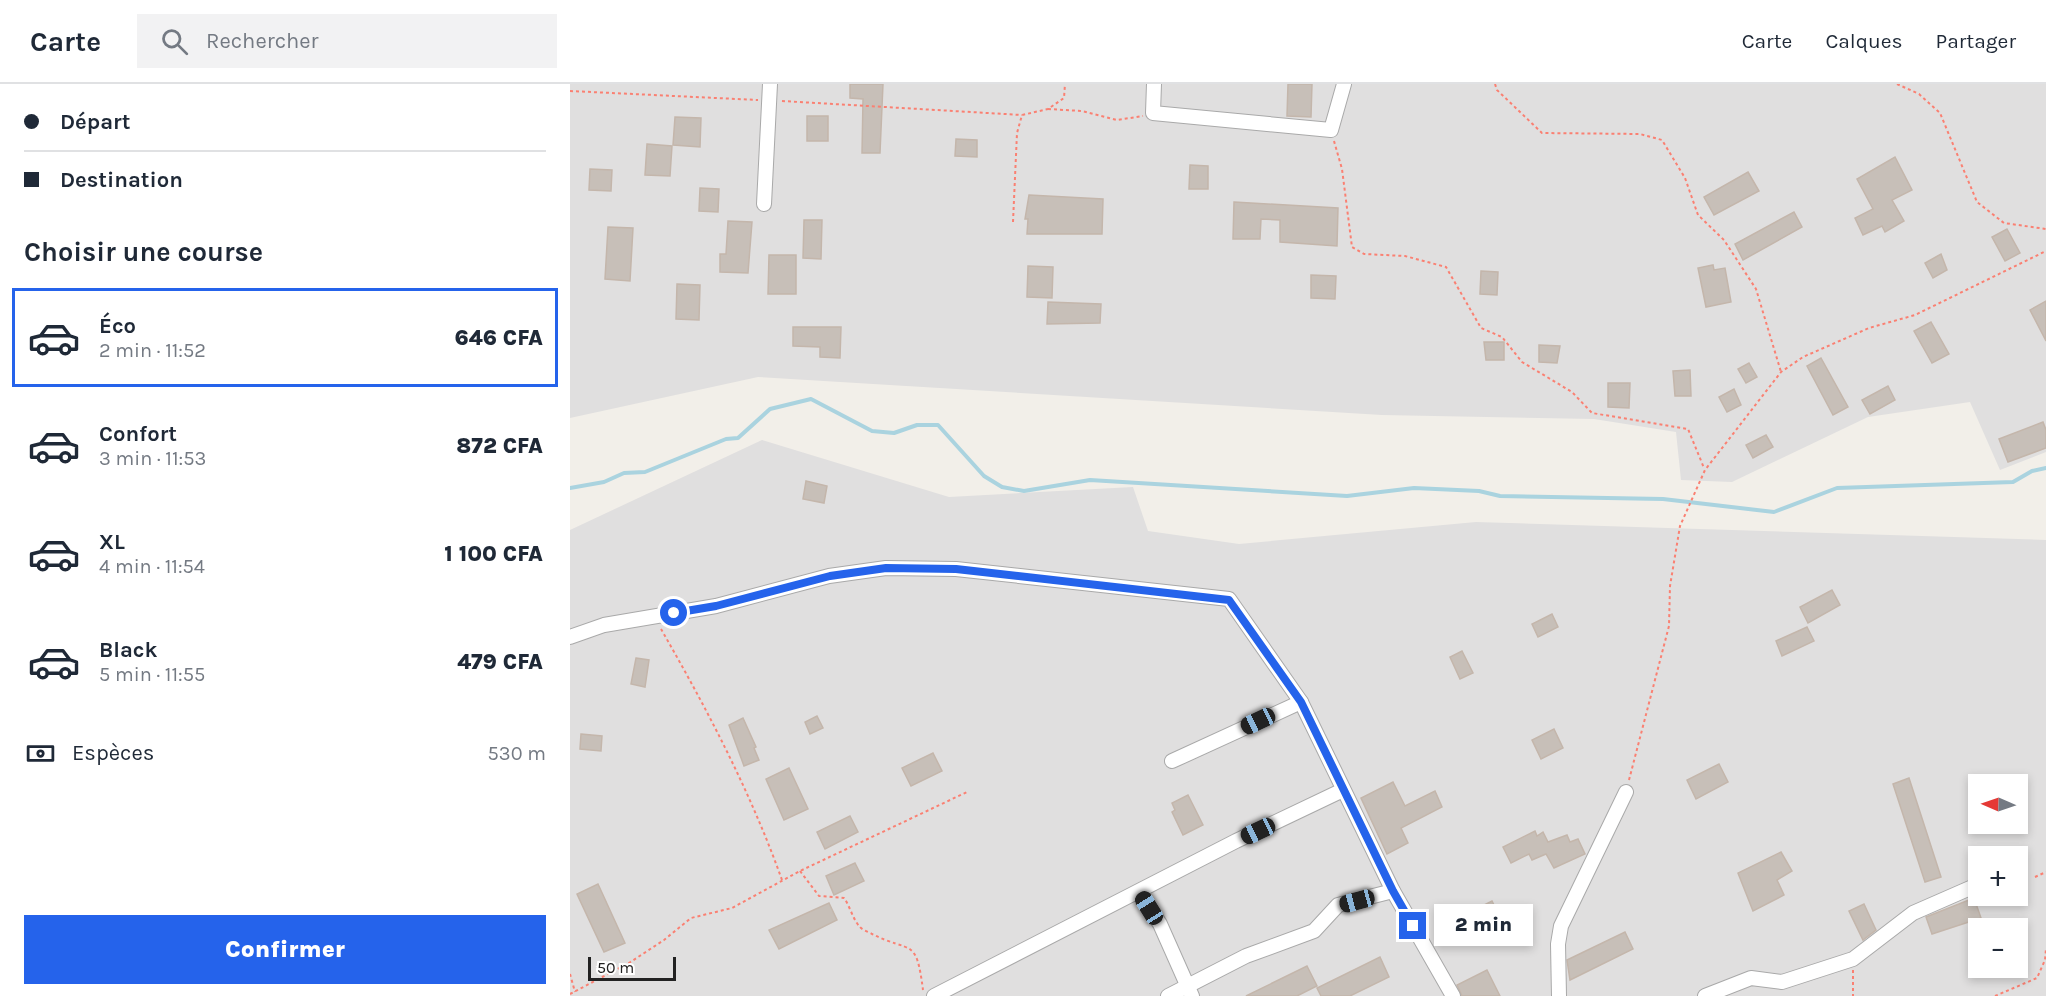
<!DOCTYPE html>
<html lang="fr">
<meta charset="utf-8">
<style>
body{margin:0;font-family:Karla,sans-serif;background:#f2f2f3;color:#1f2937;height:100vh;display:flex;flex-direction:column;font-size:22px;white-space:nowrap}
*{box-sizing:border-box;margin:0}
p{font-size:20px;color:#747a83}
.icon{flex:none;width:33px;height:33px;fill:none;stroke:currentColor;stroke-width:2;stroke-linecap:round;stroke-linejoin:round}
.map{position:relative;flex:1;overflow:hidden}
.drawer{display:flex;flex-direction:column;background:#fff;width:570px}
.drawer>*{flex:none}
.banner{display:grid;align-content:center;height:132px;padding:0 24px;background:#fff}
.needle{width:39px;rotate:272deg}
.buttons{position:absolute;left:1398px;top:690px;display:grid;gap:12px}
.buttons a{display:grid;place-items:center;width:60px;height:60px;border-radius:0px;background:#fff;box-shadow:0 3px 9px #0003;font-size:30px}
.scale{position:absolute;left:18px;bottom:15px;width:88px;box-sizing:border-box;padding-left:6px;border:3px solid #222;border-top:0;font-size:16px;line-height:21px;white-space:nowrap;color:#222;-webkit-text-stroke:4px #fff;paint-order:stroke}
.end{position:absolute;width:27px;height:27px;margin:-14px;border:8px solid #2563eb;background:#fff;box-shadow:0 0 0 3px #fff}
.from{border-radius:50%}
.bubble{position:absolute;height:42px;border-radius:0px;background:#fff;box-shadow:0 3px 9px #0003;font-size:20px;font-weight:800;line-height:42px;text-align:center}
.car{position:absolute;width:18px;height:36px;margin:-18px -9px;border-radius:8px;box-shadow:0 0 4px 2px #0007;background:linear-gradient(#222 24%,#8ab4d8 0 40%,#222 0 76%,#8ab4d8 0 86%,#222 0)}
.banner b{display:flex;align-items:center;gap:21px;height:57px;font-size:22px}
.banner b+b{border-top:2px solid #e0e1e3}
.banner i{width:15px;height:15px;background:#1f2937}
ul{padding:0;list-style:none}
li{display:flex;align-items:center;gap:18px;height:99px;margin:0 12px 9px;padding:0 12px;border:3px solid transparent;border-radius:0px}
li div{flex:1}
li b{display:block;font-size:22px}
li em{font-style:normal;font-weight:800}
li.selected{border-color:#2563eb}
li>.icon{width:54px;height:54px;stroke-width:1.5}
h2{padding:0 24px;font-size:27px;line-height:72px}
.pay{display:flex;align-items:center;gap:15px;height:66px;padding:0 24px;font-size:22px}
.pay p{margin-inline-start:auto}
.cta{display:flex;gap:12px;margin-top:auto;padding:12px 24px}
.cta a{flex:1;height:69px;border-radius:0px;background:#2563eb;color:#fff;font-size:24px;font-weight:800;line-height:69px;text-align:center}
header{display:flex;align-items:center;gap:36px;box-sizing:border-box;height:84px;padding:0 30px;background:#fff;border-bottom:2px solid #e0e1e3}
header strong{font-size:28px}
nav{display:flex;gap:33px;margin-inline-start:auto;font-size:21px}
.search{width:420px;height:54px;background:#f2f2f3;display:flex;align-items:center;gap:15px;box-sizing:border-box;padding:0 21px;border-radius:0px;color:#747a83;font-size:22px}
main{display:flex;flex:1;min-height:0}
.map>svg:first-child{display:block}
.residential{fill:#e0dfdf;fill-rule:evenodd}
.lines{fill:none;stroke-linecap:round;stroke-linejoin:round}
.stream{stroke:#aad3df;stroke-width:4}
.building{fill:#c7bfb8;stroke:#c4b6ab;stroke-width:1.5}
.minor-casing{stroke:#a9a9a9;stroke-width:16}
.path{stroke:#fa8072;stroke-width:2;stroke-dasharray:3 3;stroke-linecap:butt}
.minor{stroke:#fff;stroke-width:14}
.route{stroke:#2563eb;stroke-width:8}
</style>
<header>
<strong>Carte</strong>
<div class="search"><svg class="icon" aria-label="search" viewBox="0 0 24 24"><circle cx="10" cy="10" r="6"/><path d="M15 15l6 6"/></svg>Rechercher</div>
<nav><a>Carte</a><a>Calques</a><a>Partager</a></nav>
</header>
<main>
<section class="drawer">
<div class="banner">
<b><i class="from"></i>Départ</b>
<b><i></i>Destination</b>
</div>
<h2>Choisir une course</h2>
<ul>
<li class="selected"><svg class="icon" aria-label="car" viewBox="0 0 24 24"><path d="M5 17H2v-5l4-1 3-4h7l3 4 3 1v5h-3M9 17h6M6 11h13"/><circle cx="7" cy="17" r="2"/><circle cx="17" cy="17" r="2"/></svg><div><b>Éco</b><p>2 min · 11:52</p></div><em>646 CFA</em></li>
<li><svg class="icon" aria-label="car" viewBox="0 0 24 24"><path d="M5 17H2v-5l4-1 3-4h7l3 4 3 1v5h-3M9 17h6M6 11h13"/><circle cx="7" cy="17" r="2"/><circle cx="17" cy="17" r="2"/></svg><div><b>Confort</b><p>3 min · 11:53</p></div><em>872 CFA</em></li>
<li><svg class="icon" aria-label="car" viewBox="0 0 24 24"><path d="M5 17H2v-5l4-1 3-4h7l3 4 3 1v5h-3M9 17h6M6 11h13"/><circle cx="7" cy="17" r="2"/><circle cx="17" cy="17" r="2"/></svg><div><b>XL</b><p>4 min · 11:54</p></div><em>1 100 CFA</em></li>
<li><svg class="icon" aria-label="car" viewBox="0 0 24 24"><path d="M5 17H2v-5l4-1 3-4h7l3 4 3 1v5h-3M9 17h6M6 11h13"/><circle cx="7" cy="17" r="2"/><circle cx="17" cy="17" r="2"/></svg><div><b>Black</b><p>5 min · 11:55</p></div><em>479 CFA</em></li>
</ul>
<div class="pay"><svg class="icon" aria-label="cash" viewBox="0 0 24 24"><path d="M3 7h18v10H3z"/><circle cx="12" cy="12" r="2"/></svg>Espèces<p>530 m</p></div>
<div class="cta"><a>Confirmer</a></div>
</section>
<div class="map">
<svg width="1476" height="912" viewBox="0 0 1476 912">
<rect width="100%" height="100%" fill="#f2efe9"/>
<g class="residential">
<polygon points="0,0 1476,0 1476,368 1430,386 1400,318 1298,333 1162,398 1111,396 1106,348 1024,335 812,331 188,293 0,334"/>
<path d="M192 356 379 413 563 403 578 447 669 460 906 438 1476 456V912H0V446ZM1408 700H1448V740H1408ZM1408 772H1448V812H1408ZM1408 844H1448V884H1408Z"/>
</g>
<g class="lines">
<polyline class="stream" points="0,404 34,398 54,389 75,388 156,355 168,354 200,325 241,315 302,347 324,349 347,341 368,341 414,392 432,403 454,407 520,396 777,412 844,404 909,407 930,412 1093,415 1204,428 1267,404 1443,398 1462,387 1476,384"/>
</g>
<g class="building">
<polygon points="280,0 313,0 310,69 292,69 293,15 280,14"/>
<polygon points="718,0 742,0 741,33 717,32"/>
<rect x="237" y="32" width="21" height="25"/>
<polygon points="105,33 131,34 130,63 103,61"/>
<polygon points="386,55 407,56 407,73 385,72"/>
<polygon points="77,60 102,62 100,92 75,91"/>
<polygon points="1325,73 1342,106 1322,116 1334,137 1315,148 1312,142 1293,151 1285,134 1303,125 1287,95"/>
<polygon points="620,81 638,82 638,105 619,105"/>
<polygon points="20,85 42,86 41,107 19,106"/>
<polygon points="1178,88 1189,107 1144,131 1134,113"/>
<polygon points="130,104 149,105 148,128 129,127"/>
<polygon points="459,111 533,115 532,150 457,150 458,135 455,135"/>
<polygon points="664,118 768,124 767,162 710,158 710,136 691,135 690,155 663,155"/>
<polygon points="1224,128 1232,143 1173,176 1165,160"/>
<polygon points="234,136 252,136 251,175 233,174"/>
<polygon points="158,137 182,138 178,189 150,188 150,170 156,170"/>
<polygon points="38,143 63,144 60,197 35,195"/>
<polygon points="1437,145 1450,169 1435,177 1422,153"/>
<polygon points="1371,170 1377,186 1363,194 1355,179"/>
<polygon points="199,171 226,171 226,210 198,210"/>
<polygon points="1143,181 1144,186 1155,184 1161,218 1136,223 1128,184"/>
<polygon points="458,182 483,183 482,214 457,213"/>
<polygon points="911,187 928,188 927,211 910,210"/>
<polygon points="741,191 766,192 765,215 741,214"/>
<polygon points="107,200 130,201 129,236 106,235"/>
<polygon points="1476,217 1476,257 1460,226"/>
<polygon points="478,218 531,220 530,239 477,240"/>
<polygon points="1361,238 1379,270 1362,279 1344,247"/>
<polygon points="223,243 271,243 270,274 250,273 250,263 223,262"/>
<polygon points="914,258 934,258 934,276 916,276"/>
<polygon points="969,261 990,262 987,279 969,278"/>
<polygon points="1251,274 1278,323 1263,331 1237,282"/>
<polygon points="1179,279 1187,293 1176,299 1168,285"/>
<polygon points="1120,286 1121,312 1105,312 1103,287"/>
<polygon points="1038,299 1060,299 1059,324 1038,323"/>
<polygon points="1318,302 1325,316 1300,330 1292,316"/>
<polygon points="1164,305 1171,321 1157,328 1149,313"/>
<polygon points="1473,338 1476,346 1476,364 1438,378 1429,355"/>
<polygon points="1196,351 1203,363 1183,374 1176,361"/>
<polygon points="236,397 257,402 254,419 233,415"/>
<polygon points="1262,506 1270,521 1238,539 1230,523"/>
<polygon points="982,530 988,543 968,553 962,540"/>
<polygon points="1237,543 1244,557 1212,572 1206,557"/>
<polygon points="892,567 903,589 890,595 880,573"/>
<polygon points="66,574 79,576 75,603 61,600"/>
<polygon points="247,632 253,644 240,650 235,638"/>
<polygon points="173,634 186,663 184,664 189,676 174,682 159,641"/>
<polygon points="984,645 993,664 971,675 962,656"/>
<polygon points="11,650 32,652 31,667 10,665"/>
<polygon points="363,669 372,687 341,702 332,684"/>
<polygon points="1149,680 1158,698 1126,715 1117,696"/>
<polygon points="219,684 238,725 214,736 196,695"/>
<polygon points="1339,694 1371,793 1355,798 1323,700"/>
<polygon points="823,698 835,722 865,707 872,723 831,744 838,759 817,770 791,714"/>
<polygon points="618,711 633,741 613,751 602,728 605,726 602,719"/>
<polygon points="280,732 288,748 255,765 247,748"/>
<polygon points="965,747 967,752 973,748 978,758 997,751 1000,758 1008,755 1015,770 984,784 976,770 962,776 959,770 941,779 933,763"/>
<polygon points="1211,768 1222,787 1207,796 1214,811 1183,827 1168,789"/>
<polygon points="285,779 294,797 264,811 256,792"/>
<polygon points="28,800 55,859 34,868 7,810"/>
<polygon points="1404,814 1411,834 1362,850 1356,833"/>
<polygon points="922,817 931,835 917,842 908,824"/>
<polygon points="259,819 267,836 209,865 199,846"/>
<polygon points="1294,820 1306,846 1293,856 1279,827"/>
<polygon points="892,833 900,850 891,855 883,837"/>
<polygon points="1055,848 1063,865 1000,896 997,876"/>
<polygon points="810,873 819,893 780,912 751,912 747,904"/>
<polygon points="737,882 747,902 727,912 676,912"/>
<polygon points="917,886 930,912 892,912 887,901"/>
</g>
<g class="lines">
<defs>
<g id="minor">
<polyline points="584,0 583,29 761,46 774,0"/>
<polyline points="194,120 200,0"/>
<polyline points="0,553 34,541 146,522 259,492 316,484 386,485 659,515 731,618 823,807 883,912"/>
<polyline points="602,677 731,618"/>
<polyline points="569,808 590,840 622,912"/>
<polyline points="364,912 666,757 773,706"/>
<polyline points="598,912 676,872 744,847 768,821 823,807"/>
<polyline points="989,912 988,860 991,842 1056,708"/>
<polyline points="1135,912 1181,894 1212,898 1283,875 1343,829 1407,801"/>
</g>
</defs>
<use href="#minor" class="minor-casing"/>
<g class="path">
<polyline points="925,0 927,6 972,49 1070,50 1092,56 1115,94 1128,131 1154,156 1186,205 1211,288"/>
<polyline points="1327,0 1349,10 1370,29 1407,118 1434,139 1476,145"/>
<polyline points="0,7 188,16"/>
<polyline points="212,17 452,31"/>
<polyline points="478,25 512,27 547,36 573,32"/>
<polyline points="764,57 772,85 782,163 794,170 835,172 876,183 911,244 932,253 952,278 1002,308 1022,329 1118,345 1134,384"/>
<polyline points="443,138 447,49 452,31 478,25 494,14 495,0"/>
<path d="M91 545C137 625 181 709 212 796"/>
<polyline points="1059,696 1099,542 1100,502 1110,442 1135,386 1211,288 1233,273 1299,244 1345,231 1476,167"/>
<path d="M230 787 249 812 274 814C280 822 283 836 290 843 292 846 299 848 302 850 342 870 346 852 353 906"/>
<polyline points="1465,793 1476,788"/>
<polyline points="1283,886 1283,912"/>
<polyline points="0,890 5,908"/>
<polyline points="0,910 59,879 94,856 121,834 162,824 230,787 397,708"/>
<polyline points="1425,912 1467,894 1475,876 1476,865"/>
</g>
<use href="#minor" class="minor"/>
</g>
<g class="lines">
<polyline class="route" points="104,529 146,522 260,492 316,484 386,485 659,516 731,618 823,807 843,842"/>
</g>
</svg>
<div class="buttons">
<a><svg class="needle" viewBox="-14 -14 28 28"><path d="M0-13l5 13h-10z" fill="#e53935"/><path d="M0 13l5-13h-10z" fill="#747a83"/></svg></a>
<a>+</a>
<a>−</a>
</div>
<div class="scale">50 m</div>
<i class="end from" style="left:104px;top:529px"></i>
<i class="end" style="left:843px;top:842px"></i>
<div class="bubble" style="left:864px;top:820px;width:99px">2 min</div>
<i class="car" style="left:688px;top:637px;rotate:245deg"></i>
<i class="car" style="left:688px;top:747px;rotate:245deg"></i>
<i class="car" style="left:787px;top:817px;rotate:255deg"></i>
<i class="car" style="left:579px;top:824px;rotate:328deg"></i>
</div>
</main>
